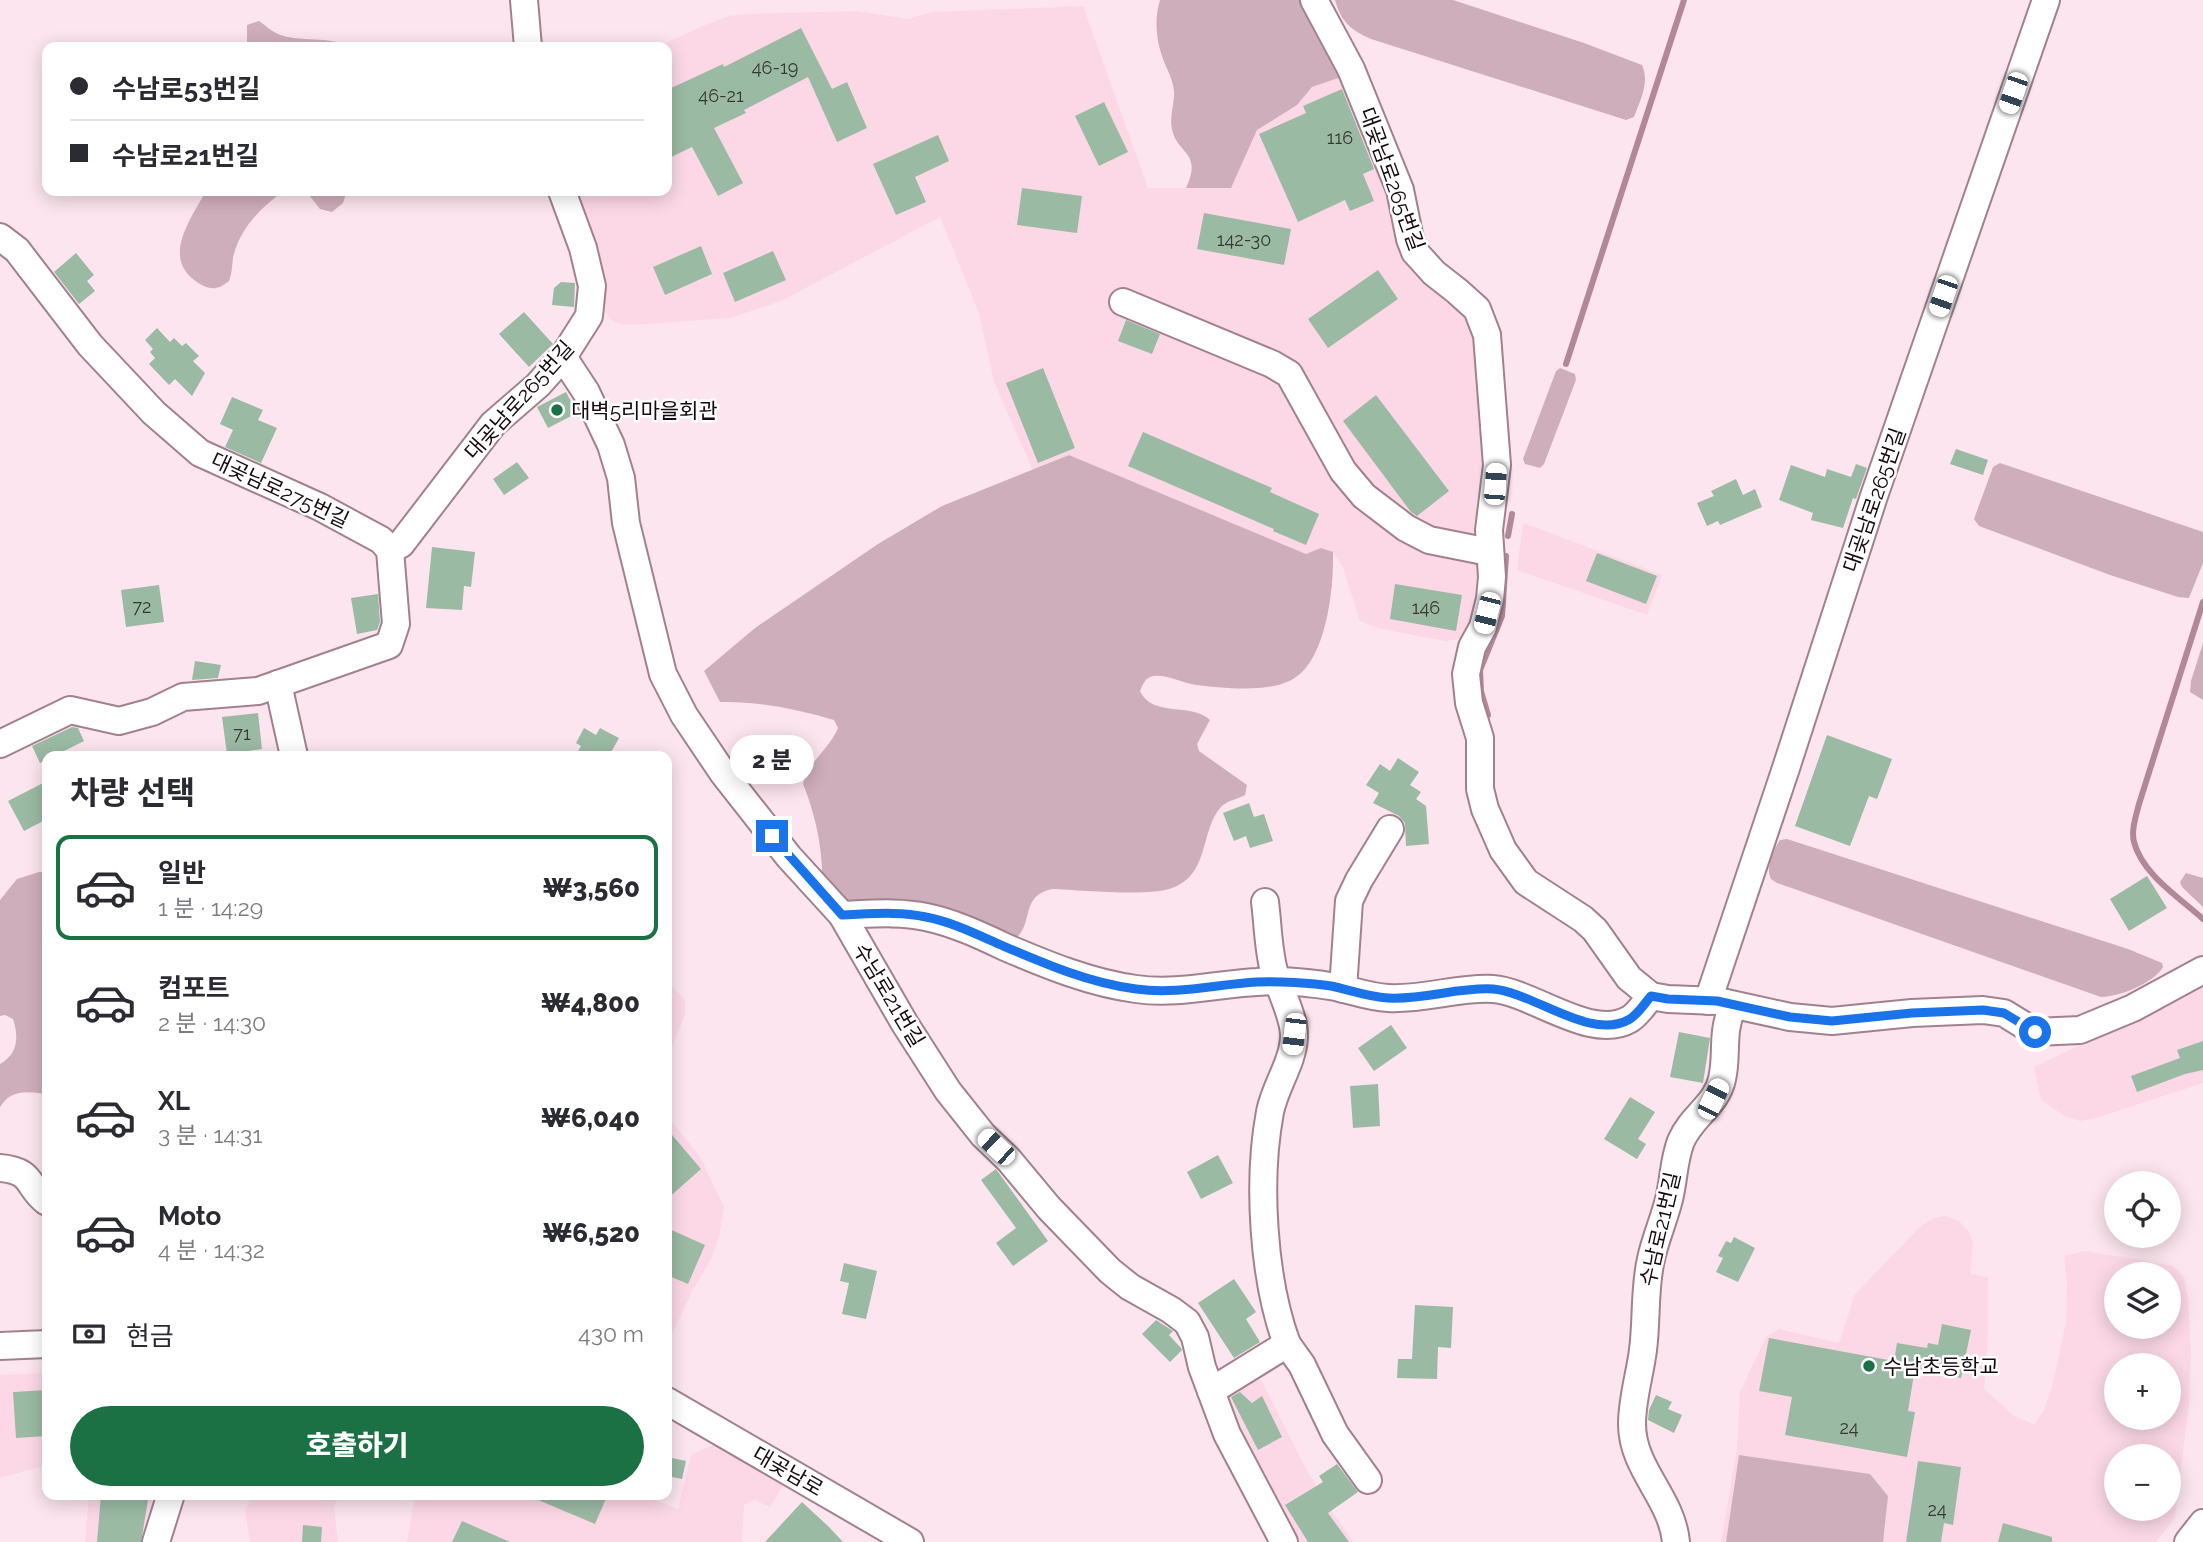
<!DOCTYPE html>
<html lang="ko">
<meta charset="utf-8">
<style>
body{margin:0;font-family:Raleway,"Noto Sans KR",sans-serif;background:#f7f7f7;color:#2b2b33;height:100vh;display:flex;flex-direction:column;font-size:26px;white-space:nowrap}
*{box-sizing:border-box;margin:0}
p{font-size:23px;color:#7c7c81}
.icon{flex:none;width:38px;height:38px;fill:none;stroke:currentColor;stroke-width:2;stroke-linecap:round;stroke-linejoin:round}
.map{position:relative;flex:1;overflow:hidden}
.sheet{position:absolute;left:42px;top:751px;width:630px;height:749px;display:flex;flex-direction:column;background:#fff;border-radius:14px;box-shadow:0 4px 18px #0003}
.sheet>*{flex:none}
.banner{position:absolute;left:42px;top:42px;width:630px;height:154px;border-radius:14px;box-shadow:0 4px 18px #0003;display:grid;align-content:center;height:154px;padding:0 28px;background:#fff}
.tools{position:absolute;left:2104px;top:1171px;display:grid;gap:14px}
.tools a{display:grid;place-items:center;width:77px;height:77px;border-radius:50%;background:#fff;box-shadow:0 4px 18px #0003;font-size:35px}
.end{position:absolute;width:32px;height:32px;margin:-16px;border:9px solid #1a73e8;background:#fff;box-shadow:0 0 0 4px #fff}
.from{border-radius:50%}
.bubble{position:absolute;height:49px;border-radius:24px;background:#fff;box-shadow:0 4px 18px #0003;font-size:23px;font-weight:800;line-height:49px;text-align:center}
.car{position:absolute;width:21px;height:42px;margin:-21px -10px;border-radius:9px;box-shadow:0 0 5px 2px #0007;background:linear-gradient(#fff 24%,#345 0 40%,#fff 0 76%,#345 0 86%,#fff 0)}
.banner b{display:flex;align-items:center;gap:24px;height:66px;font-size:26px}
.banner b+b{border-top:2px solid #e1e1e2}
.banner i{width:18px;height:18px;background:#2b2b33}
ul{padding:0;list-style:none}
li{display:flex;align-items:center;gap:21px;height:105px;margin:0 14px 10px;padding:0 14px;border:4px solid transparent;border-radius:14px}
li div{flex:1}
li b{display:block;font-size:26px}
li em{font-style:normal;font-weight:800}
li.on{border-color:#1c7144}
li>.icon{width:63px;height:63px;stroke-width:1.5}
h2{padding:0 28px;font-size:32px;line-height:84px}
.pay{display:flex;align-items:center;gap:18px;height:77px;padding:0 28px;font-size:26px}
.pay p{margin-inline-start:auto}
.button{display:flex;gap:14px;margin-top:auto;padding:14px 28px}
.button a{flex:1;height:80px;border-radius:42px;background:#1c7144;color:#fff;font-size:28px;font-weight:800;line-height:80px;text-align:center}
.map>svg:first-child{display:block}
.built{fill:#fcd8e6;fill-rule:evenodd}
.green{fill:#cfaebb}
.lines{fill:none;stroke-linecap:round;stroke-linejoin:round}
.stream{stroke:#b28798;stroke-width:6}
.building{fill:#9bbaa4}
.minor-casing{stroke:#a2808e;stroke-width:30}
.minor{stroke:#fff;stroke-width:26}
.route{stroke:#1a73e8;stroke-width:9}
.poi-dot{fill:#1c7144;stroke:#fff;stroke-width:2.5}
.labels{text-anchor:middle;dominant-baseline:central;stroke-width:5;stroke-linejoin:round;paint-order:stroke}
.number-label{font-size:18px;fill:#383735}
.street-label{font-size:21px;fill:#170b10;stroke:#fff}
.poi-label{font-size:21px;fill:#170b10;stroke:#fff;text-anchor:start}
</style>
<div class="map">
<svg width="2203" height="1542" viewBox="0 0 2203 1542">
<rect width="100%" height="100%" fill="#fce5ee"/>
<g class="built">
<polygon points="1083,6 1148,188 1230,188 1257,130 1297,105 1312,87 1344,76 1376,144 1407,257 1414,271 1423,280 1460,305 1475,328 1490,442 1479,593 1473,616 1462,638 1447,641 1422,637 1378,628 1360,621 1343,568 1333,552 1321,548 1306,554 1069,455 1033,471 994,382 979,313 940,217 781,301 731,318 631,325 620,324 610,319 605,311 601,283 571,191 667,191 667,47 657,47 705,25 729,16 747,14 856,11 908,19 931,12"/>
<polygon points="1523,523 1662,575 1647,615 1517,570"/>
<polygon points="667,981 685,1000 685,1015 667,1060"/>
<polygon points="2203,985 2203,1083 2096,1118 2080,1121 2066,1117 2041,1100 2034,1067"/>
<polygon points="667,1116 699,1155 724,1207 719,1237 711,1259 691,1293 667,1345"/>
<path d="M1945 1216 1959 1221 1969 1232 1973 1244 1970 1274 1988 1277V1337L1984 1389 2013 1415 2034 1425 2044 1410 2053 1383 2066 1322 2067 1284 2064 1256 2084 1251 2134 1259 2173 1266 2184 1277 2188 1299 2191 1352 2189 1404 2175 1517 2156 1542H1721L1737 1449 1740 1392 1766 1337 1779 1329 1839 1343 1855 1294 1921 1226 1934 1218ZM2116 1274H2168V1326H2116ZM2116 1365H2168V1418H2116ZM2116 1456H2168V1508H2116Z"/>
<polygon points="47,1373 47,1465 0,1478 0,1375"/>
<polygon points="1252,1379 1261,1380 1303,1463 1325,1501 1353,1542 1295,1542 1223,1402 1228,1392"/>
<polygon points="715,1444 784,1484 770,1507 754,1500 744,1505 742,1542 407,1542 415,1495 644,1495 678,1509 691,1455"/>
<polygon points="89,1495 161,1495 149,1542 85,1542"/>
<polygon points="252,1495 339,1495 334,1507 338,1542 250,1542 245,1511"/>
</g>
<g class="green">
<path d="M1160 0H1306L1344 76 1312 87 1297 105 1257 130 1231 188H1186C1203 151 1177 155 1172 129 1169 117 1175 103 1174 91 1173 79 1167 70 1163 59 1156 40 1154 20 1160 0Z"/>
<path d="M1335 0H1453L1584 43 1642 65C1650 83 1640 100 1634 117L1626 120 1371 39C1351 30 1341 22 1335 0Z"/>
<path d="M259 21C265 25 271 31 278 34 299 43 331 35 348 47H247V25Z"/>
<path d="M206 191H284C261 207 239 229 233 258 232 266 232 273 229 281 219 289 212 291 200 284 160 260 189 222 206 191Z"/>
<polygon points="306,191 347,191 343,203 332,212 320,209"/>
<polygon points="1560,368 1575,374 1576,380 1544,464 1540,468 1525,464 1523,459 1556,371"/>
<path d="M1069 455 1306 554 1321 548 1333 552C1334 586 1327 656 1296 677 1273 694 1223 688 1196 685 1182 683 1167 674 1153 676 1145 678 1143 684 1140 691 1152 718 1192 702 1210 720L1197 744 1199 751 1247 785 1245 795C1238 799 1226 801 1221 807 1200 830 1210 875 1172 888 1148 897 1081 890 1052 889 1019 896 1035 924 1014 940L842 902 822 880C823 849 815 813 803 784 809 761 830 748 838 728L834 720C797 709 759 701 720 702L704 671 755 628 878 544 942 506Z"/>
<polygon points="2000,463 2203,532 2203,563 2189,598 2178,597 2110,575 1979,526 1974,519 1993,467"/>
<polygon points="2203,643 2203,700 2190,692 2191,681"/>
<path d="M1787 839 2128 949 2162 963 2163 967C2154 983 2119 997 2101 997L1777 883 1771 879C1765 868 1773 850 1780 840Z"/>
<path d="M39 872H47V1094C28 1092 12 1088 0 1107V1064C18 1054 19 1037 13 1019L5 1015 0 1016V900L17 879Z"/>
<polygon points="2186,873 2203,878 2203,907 2182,887 2180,882"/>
<polygon points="1739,1455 1870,1474 1888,1496 1883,1542 1726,1542"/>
</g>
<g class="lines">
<g class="stream">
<polyline points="1566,364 1684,0"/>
<polyline points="1508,536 1512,514"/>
<path d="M2203 602 2139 804C2136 816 2131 830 2134 842 2142 874 2180 898 2203 919"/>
<polyline points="1488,715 1481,691 1480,670 1502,616 1506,556"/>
</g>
</g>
<g class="building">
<polygon points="801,28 832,89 847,82 867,128 837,142 808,77 744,110 746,113 714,128 743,183 718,196 692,147 667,159 667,90 723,64 724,67"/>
<polygon points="1342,89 1374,169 1363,174 1374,201 1350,211 1345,200 1298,222 1259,134 1306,113 1303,106"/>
<polygon points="1104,102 1128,152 1099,166 1075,116"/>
<polygon points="938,135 949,161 915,177 926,202 896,215 873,164"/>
<polygon points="1022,188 1082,196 1077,233 1017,225"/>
<polygon points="1204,213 1291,229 1284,265 1197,249"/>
<polygon points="701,246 712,274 665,295 653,267"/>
<polygon points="773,251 786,280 735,302 723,273"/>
<polygon points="76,253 94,275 87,281 95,291 79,304 54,272"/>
<polygon points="1378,270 1398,299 1328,348 1308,319"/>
<polygon points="561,282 575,283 574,307 552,305 554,288"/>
<polygon points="524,312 553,344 529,367 499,334"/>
<polygon points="1126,320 1160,334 1152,354 1118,341"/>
<polygon points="157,328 170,342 174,338 182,346 186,343 199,356 193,361 205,373 192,396 175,379 169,385 149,364 155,358 150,352 153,349 145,340"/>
<polygon points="1043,368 1075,448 1038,463 1006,383"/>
<polygon points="566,392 577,413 548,428 537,407"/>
<polygon points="1376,395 1449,491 1417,516 1411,512 1343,421"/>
<polygon points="232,397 263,410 258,420 277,428 261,463 225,447 233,430 220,424"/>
<polygon points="1143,432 1272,488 1270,492 1319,514 1306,545 1273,531 1274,529 1128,466"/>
<polygon points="1956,449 1988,460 1983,475 1950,464"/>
<polygon points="517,462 529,478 504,495 493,479"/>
<polygon points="1856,464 1867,468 1856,499 1853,498 1843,528 1811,520 1813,513 1779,500 1791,465 1825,477 1827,469 1851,477"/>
<polygon points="1736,479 1743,495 1755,489 1762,507 1720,525 1718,521 1707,526 1697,503 1714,496 1711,491"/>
<polygon points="432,547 475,552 471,587 464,586 462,610 426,608"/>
<polygon points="1597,553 1657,576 1646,604 1586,581"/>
<polygon points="1395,584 1462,595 1456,631 1390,619"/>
<polygon points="159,585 164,622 126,627 121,590"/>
<polygon points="378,594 380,622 377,630 357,634 351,598"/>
<polygon points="195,661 221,665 218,678 192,680"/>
<polygon points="258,713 262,749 227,754 222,717"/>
<polygon points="72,727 78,728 84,741 54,756 47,756 47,759 40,763 32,746"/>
<polygon points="584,728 596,735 600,728 619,738 609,756 575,756 581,746 576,743"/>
<polygon points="1827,735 1892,759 1877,799 1869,796 1850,846 1795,826"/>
<polygon points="1398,758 1419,772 1410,785 1421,792 1416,799 1426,806 1429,844 1406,846 1405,823 1399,816 1373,803 1379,793 1366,785 1380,764 1390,771"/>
<polygon points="47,781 47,819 24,831 8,801"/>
<polygon points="1249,803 1254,817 1264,814 1273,841 1250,848 1246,836 1234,841 1223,813"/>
<polygon points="2147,876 2167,908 2129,931 2110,899"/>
<polygon points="1391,1025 1407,1048 1374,1071 1358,1048"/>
<polygon points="1679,1032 1710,1038 1703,1083 1670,1077"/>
<polygon points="2203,1041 2203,1070 2185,1074 2137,1092 2131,1076 2180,1058 2177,1050"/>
<polygon points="1378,1084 1380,1126 1353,1128 1350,1086"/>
<polygon points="1630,1097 1655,1112 1638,1139 1646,1144 1637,1159 1604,1139"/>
<polygon points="667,1129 701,1169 667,1199"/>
<polygon points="1218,1155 1233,1183 1201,1199 1187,1172"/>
<polygon points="996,1169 1048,1241 1013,1266 996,1243 1016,1228 981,1180"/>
<polygon points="667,1228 705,1245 688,1284 667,1275"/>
<polygon points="1734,1237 1755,1248 1738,1282 1716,1272 1723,1258 1718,1256 1726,1241 1731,1243"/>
<polygon points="844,1263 877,1271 866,1319 842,1314 849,1283 840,1281"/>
<polygon points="1234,1279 1256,1312 1246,1319 1260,1342 1234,1358 1198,1303"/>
<polygon points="1415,1305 1453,1307 1451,1348 1438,1347 1437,1379 1397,1378 1398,1359 1412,1359"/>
<polygon points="1156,1320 1173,1331 1169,1335 1181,1348 1182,1350 1170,1362 1142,1334"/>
<polygon points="1942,1324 1971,1330 1961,1378 1915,1368 1908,1411 1915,1412 1907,1457 1785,1435 1792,1397 1759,1391 1769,1338 1894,1361 1897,1343 1927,1348 1928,1343 1938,1345"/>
<polygon points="47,1390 47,1436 16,1438 13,1392"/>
<polygon points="1240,1392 1252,1403 1262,1396 1282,1437 1258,1450 1231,1397"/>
<polygon points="1656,1395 1672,1402 1668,1409 1682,1415 1674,1433 1648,1420 1649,1410"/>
<polygon points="667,1457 686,1461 682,1479 667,1476"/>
<polygon points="1918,1461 1961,1467 1953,1525 1944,1523 1941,1542 1906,1542"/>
<polygon points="1337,1464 1358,1492 1328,1513 1349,1542 1308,1542 1285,1505 1323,1482 1319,1476"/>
<polygon points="524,1494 608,1494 595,1524"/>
<polygon points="101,1495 148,1500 141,1542 97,1542"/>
<polygon points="802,1502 829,1527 843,1542 765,1542"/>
<polygon points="462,1521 510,1542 452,1542"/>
<polygon points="2003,1523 2052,1537 2052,1542 1998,1542"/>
<polygon points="303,1525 322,1527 321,1542 302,1542"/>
</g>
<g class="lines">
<defs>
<g id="minor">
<polyline points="524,0 528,47"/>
<polyline points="1314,0 1351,69 1400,190 1410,239 1415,252 1434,273 1457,291 1477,309 1487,335 1497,465 1489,530 1492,577 1490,599 1483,627 1472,647 1466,674 1469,703 1480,738 1480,789 1485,809 1503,850 1526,882 1583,919 1595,930 1629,978 1651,996 1668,999 1717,1001 1790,1017 1832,1021 1912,1013 1983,1010 2004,1013 2035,1032 2080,1030 2133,1008 2203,970"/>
<polyline points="0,237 17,250 90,345 154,413 200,453 320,507 381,540 390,550 396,624 389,645 258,691 183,697 152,712 119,721 70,710 0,744"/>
<polyline points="1123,302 1272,364 1289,374 1343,471 1364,496 1406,528 1429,540 1489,552"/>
<polyline points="563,357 586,392 611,445 621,478 626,523 663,674 684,715 723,773 789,857 842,915 905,1024 948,1091 983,1135 1009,1160 1049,1208 1110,1271 1130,1287 1171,1310 1187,1322 1195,1337 1202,1367 1227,1434 1284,1542"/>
<polyline points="390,550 401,544 493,424 538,385 563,357 589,316 592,286 583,248 562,191"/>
<polyline points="278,684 294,756"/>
<path d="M842 915C870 914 899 911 926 917 954 923 980 935 1005 947 1047 965 1091 983 1136 989 1177 995 1217 984 1257 982 1281 980 1313 983 1336 987 1354 991 1370 997 1388 998 1424 1000 1458 987 1493 989 1533 992 1591 1042 1630 1019 1638 1014 1645 1003 1651 996"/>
<polyline points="1343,989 1349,901 1359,880 1390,829"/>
<polyline points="1708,1001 1786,768 1874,496 2046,0"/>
<path d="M0 1168C35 1171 26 1187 47 1202"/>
<polyline points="1287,1344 1302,1365 1335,1434 1368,1480"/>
<polyline points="0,1346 47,1344"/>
<path d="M1211 1391 1287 1344C1263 1279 1257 1181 1270 1112 1275 1086 1293 1063 1294 1037 1295 1018 1280 990 1274 971 1268 949 1268 925 1265 902"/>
<polyline points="667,1401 910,1542"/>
<polyline points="156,1542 171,1494"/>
<path d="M1676 1542C1672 1498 1632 1469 1632 1424 1632 1399 1640 1374 1643 1350 1647 1320 1644 1289 1651 1259 1655 1240 1663 1222 1668 1203 1674 1183 1673 1161 1681 1141 1691 1117 1717 1104 1722 1079 1726 1063 1724 1047 1726 1031 1727 1022 1730 1014 1732 1005"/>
<polyline points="2188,1542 2203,1523"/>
</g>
</defs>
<use href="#minor" class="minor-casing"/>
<use href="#minor" class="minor"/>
</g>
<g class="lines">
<path class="route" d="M772 836 842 915C870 914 899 911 926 917 952 922 976 934 1001 945 1043 963 1089 983 1136 989 1177 995 1217 984 1257 982 1276 981 1313 983 1331 986 1350 990 1368 997 1388 998 1424 1000 1458 987 1493 989 1533 992 1591 1042 1630 1019 1638 1014 1645 1003 1651 996L1668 999 1717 1001 1790 1017 1832 1021 1912 1013 1983 1010 2004 1013 2035 1032"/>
</g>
<g class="poi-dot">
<circle cx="557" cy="410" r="7"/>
<circle cx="1869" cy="1366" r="7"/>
</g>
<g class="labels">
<g class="number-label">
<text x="775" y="67">46-19</text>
<text x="721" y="95">46-21</text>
<text x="1340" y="137">116</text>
<text x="1244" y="239">142-30</text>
<text x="142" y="606">72</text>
<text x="1426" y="607">146</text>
<text x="242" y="733">71</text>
<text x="1849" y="1427">24</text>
<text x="1937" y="1509">24</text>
</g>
<g class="street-label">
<text transform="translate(1392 179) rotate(70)">대곶남로265번길</text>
<text transform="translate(519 400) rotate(-48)">대곶남로265번길</text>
<text transform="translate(280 490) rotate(25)">대곶남로275번길</text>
<text transform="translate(1874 500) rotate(-71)">대곶남로265번길</text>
<text transform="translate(889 995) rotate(59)">수남로21번길</text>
<text transform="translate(1660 1229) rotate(-77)">수남로21번길</text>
<text transform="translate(788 1471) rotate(30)">대곶남로</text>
</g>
<g class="poi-label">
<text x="571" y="410">대벽5리마을회관</text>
<text x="1883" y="1366">수남초등학교</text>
</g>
</g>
</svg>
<div class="tools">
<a><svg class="icon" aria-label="locate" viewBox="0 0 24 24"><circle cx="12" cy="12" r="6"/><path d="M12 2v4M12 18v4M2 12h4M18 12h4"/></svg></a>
<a><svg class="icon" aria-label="layers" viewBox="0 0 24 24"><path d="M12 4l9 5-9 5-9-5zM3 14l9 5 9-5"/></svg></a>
<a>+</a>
<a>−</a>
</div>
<i class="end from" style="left:2035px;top:1032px"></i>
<i class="end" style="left:772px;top:836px"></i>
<div class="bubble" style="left:730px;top:735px;width:84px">2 분</div>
<i class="car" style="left:2013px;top:93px;rotate:199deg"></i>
<i class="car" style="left:1943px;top:296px;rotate:199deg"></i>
<i class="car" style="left:1495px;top:484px;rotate:4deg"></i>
<i class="car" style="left:1487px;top:613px;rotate:194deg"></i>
<i class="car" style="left:1294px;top:1034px;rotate:187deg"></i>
<i class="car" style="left:1713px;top:1099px;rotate:26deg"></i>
<i class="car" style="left:996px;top:1147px;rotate:313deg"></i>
<div class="banner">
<b><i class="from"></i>수남로53번길</b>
<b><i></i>수남로21번길</b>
</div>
<section class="sheet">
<h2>차량 선택</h2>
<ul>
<li class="on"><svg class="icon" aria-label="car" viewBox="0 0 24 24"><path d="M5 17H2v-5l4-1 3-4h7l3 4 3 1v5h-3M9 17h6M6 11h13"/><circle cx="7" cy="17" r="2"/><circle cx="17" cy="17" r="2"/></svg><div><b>일반</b><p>1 분 · 14:29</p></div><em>₩3,560</em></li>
<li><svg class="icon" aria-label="car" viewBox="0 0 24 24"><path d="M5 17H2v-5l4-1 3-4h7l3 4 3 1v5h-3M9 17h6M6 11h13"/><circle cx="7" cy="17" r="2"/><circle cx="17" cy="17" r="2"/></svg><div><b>컴포트</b><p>2 분 · 14:30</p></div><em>₩4,800</em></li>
<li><svg class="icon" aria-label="car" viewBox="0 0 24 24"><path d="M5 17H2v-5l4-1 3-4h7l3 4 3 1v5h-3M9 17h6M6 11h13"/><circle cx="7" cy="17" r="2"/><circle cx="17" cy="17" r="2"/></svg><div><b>XL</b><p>3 분 · 14:31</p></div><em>₩6,040</em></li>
<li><svg class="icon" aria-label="car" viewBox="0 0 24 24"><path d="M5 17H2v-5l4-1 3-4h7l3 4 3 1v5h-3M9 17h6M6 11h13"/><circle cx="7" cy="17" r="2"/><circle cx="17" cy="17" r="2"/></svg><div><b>Moto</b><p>4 분 · 14:32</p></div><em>₩6,520</em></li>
</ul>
<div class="pay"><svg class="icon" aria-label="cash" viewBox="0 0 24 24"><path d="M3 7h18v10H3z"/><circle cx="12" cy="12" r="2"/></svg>현금<p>430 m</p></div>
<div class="button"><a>호출하기</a></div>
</section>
</div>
